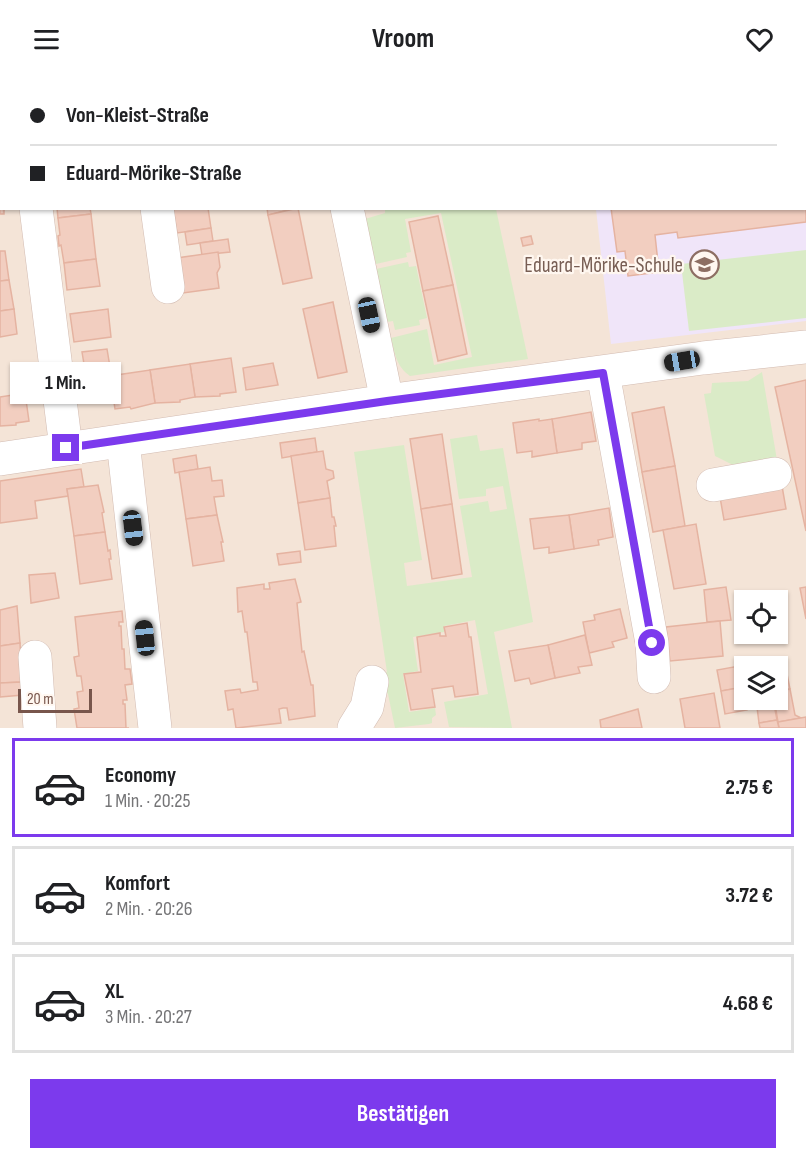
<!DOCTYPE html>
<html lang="de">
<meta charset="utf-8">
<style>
body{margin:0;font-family:"Sofia Sans Condensed",sans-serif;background:#f2f2f2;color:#202124;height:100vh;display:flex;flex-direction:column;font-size:22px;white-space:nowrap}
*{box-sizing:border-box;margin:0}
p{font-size:20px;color:#757577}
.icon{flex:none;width:33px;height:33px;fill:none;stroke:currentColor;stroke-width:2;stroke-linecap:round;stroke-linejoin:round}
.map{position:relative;height:650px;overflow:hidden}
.drawer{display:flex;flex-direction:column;background:#fff;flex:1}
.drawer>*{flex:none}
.top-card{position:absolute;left:0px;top:0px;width:807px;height:132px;box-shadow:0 2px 4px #0004;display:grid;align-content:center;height:132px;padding:0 30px;background:#fff}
.controls{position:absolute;left:734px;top:512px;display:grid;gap:12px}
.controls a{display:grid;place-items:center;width:54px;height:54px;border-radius:0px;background:#fff;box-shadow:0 2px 4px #0004;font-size:30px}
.scale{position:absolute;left:18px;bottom:15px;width:74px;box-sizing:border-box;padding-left:6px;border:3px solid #78564c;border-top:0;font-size:16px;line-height:21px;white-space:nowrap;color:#78564c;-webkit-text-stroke:4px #fff7f0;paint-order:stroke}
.end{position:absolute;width:27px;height:27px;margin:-14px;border:8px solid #7c3aed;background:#fff;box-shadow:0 0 0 3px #fff}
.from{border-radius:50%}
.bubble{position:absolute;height:42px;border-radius:0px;background:#fff;box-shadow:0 2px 4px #0004;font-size:20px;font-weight:700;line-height:42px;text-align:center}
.car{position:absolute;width:18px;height:36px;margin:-18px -9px;border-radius:8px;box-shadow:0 0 4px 2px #0007;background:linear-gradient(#222 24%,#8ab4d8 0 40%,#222 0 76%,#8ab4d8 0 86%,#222 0)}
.top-card b{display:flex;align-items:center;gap:21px;height:57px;font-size:22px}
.top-card b+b{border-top:2px solid #e0e0e0}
.top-card i{width:15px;height:15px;background:#202124}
ul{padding:10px 0 0;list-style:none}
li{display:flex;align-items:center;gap:18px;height:99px;margin:0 12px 9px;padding:0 18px;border:3px solid #e0e0e0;border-radius:0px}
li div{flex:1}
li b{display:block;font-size:22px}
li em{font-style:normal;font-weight:700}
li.selected{border-color:#7c3aed}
li>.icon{width:54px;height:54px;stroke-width:1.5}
.cta{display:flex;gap:12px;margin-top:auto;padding:12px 30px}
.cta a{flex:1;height:69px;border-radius:0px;background:#7c3aed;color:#fff;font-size:24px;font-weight:700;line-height:69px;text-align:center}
header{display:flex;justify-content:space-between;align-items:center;height:78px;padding:0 30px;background:#fff;font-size:27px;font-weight:700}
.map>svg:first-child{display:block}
.residential{fill:#f4e4d7;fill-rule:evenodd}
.education{fill:#f0e5f9}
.green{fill:#daebc7}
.building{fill:#f2cec0;stroke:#e5b3a1;stroke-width:1.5}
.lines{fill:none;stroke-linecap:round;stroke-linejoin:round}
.minor-casing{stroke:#d2bbb1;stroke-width:34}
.minor{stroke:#fff;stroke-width:33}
.route{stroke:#7c3aed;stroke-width:8}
.labels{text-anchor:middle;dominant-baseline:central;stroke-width:4.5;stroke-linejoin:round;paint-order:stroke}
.education-label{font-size:21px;fill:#785e54;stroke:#fff7f0;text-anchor:end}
</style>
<header><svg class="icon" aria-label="menu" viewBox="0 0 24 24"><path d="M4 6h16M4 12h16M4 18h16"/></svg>Vroom<svg class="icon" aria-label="heart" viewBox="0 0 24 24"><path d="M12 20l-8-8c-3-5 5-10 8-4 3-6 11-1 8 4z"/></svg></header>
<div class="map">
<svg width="806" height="650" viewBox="0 0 806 650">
<rect width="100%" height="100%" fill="#fdf3e9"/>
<path class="residential" d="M0 0H806V650H0ZM2 2H806V130H2ZM744 522H777V555H744ZM744 588H777V621H744Z"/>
<polygon class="education" points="581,0 806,0 806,243 611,266 596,131 806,130 806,2"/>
<g class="green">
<polygon points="96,0 214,0 215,1 97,2"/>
<path d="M385 131H496L528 281 410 298C396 288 395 276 391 260L427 251 434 287 472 279 441 135 405 141 411 174 406 175 407 179 376 186 365 141 385 135Z"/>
<polygon points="806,172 806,240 689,253 681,186"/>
<polygon points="408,184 409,189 416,188 427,240 419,242 420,247 395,252 393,243 387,244 376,191"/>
<polygon points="762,294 777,382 737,389 715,378 704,316 711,315 712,305 748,303"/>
<polygon points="477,357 480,373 503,370 533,544 494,554 512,650 449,649 444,624 488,616 475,542 444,548 444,554 413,559 418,593 403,596 409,634 435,630 436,637 432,640 432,645 429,646 395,650 388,616 378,606 381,596 387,594 354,374 404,367 422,482 404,485 407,508 472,499 460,428 488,423 490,434 507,431 503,408 486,411 486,418 459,421 450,361"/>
</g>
<g class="building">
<polygon points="53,0 88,0 88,2 54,2"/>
<rect x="253" y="0" width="32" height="2"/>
<polygon points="393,0 426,0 426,2 394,2"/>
<rect x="604" y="0" width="31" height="2"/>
<polygon points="746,0 806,0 806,20 806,2"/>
<polygon points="0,27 2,130 4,130 4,136 0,136"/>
<polygon points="806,108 806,144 678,160 677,154 655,157 659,194 628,198 625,173 617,174 611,130 806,130"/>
<polygon points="57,130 90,130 91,136 58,140"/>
<polygon points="173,130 208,130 211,150 177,155"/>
<polygon points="267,130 297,130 268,137"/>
<polygon points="298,130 312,200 283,206 268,137"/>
<polygon points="91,136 96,181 64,185 61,167 59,168 58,158 60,157 58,140"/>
<polygon points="438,138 453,207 423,213 409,144"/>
<polygon points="211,150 213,163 187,167 185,154"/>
<polygon points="531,158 533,166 523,168 521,160"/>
<polygon points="228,161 230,174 202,177 200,165"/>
<polygon points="0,173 5,173 9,202 0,203"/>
<polygon points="218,174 220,189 217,195 219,210 183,215 177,180"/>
<polygon points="96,181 100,208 67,212 64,185"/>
<polygon points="9,202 14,231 0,233 0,203"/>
<polygon points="453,207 467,276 438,283 423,213"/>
<polygon points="333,224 347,294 318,300 303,231"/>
<polygon points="14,231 17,256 0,259 0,233"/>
<polygon points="108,231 111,259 74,264 70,236"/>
<polygon points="107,271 111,295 86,298 82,274"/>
<polygon points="231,280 236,314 220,316 220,318 195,319 190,286"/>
<polygon points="273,285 278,307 246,312 243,290"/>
<polygon points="190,286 195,319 180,322 180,324 155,325 150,292"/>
<polygon points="150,292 155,325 131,331 130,329 115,331 110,298"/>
<polygon points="806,302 806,453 775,309"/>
<polygon points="25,315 29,343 16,345 16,347 0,348 0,319"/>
<polygon points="664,329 675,388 642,394 632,335"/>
<polygon points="591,334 596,363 582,365 582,371 557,375 552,341"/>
<polygon points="539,341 539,343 552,341 557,375 532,379 532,373 517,375 513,345"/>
<polygon points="442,356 452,426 421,431 410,361"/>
<polygon points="315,360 317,374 282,380 280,365"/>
<polygon points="323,373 326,391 333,393 334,400 327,403 330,420 298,425 291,378"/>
<polygon points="196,377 198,391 175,395 173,381"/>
<polygon points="675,388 685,448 653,454 642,394"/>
<polygon points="210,389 212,403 222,402 224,418 214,419 217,437 186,441 179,394"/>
<polygon points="81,391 84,409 67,411 68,418 35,423 37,440 0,445 0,403"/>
<polygon points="98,407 104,434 102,435 105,454 74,458 67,411"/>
<polygon points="782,408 786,431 724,442 720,419"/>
<polygon points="330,420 332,439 334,439 336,448 334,448 336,468 305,472 298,425"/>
<polygon points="452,426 462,496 432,501 421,431"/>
<polygon points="609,430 613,459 598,462 599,467 574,471 569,437"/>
<polygon points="217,437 223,464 221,464 224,483 193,488 186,441"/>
<polygon points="569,437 574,471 549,475 549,469 534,471 530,441"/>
<polygon points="696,446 706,506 674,511 663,452"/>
<polygon points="105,454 108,473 110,472 111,481 109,481 112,501 80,506 74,458"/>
<polygon points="300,473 301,484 279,487 277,476"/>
<polygon points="55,495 59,520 31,525 29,497"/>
<polygon points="295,501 301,524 297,525 302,574 304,573 311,607 313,607 315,638 289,642 287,630 283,630 279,631 281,645 236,650 233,631 228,632 225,613 240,611 241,615 258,612 257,604 253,604 247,554 245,554 242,533 238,534 237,510 264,506 264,511 270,511 269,505"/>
<polygon points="726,509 731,542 707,544 704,512"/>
<polygon points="806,509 806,541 800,510"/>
<polygon points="17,528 20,565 0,568 0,532"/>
<polygon points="620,531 627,560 612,564 614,569 589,575 583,544 595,542 594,537"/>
<polygon points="122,533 123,544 119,544 119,548 121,548 122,571 124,571 125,591 130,591 132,606 125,607 127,622 123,622 123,626 125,626 126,650 129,650 77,650 74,631 79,630 77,614 83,613 81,598 77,598 74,579 79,578 75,539"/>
<polygon points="720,543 723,578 670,583 666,549"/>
<polygon points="467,545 469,559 471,559 478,616 455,619 453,608 432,611 435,629 411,632 404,596 421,594 417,559 440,555 440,558 446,558 444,549"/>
<polygon points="585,557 592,587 578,589 580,595 555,600 548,567"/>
<polygon points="20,565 22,604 0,605 0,568"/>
<polygon points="548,567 555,600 531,606 529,600 515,603 509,573"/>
<polygon points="739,588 743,609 721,613 717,592"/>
<polygon points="787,596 790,611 777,614 777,598"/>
<polygon points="22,604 23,617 0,619 0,605"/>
<polygon points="743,609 747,632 725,636 721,613"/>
<polygon points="790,611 795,637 801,640 778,644 774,621 777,621 777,614"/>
<polygon points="714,615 720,650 685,650 680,621"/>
<polygon points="761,621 774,621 774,626 762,628"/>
<polygon points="774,626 777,642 759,645 757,629"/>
<polygon points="638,631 642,650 601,650 600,642"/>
<polygon points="806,639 806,650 779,650 778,644"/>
<polygon points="777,642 779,650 760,650 759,645"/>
</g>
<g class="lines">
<defs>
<g id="minor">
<polyline points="27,0 27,2"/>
<polyline points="321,0 321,2"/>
<polyline points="36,130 66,370"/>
<polyline points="157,130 168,209"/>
<polyline points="347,130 387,323"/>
<polyline points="603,295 652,565 654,599"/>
<polyline points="123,363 155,650"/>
<polyline points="0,381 387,323 703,280 806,269"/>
<polyline points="713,407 775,396"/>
<polyline points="35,579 40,650"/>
<polyline points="354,650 367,629 372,604"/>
</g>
</defs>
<use href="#minor" class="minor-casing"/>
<use href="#minor" class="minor"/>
</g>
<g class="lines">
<polyline class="route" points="66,370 387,323 603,295 652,565"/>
</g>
<defs>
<symbol id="school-ring" viewBox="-11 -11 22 22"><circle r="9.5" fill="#fff7f0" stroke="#8d6e63" stroke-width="1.5"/><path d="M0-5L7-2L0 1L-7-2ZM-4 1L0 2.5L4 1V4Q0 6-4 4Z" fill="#8d6e63"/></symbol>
</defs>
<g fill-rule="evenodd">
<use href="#school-ring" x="688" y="170" width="33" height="33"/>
</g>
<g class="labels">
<g class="education-label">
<text x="683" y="187">Eduard-Mörike-Schule</text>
</g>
</g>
</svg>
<div class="controls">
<a><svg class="icon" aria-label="locate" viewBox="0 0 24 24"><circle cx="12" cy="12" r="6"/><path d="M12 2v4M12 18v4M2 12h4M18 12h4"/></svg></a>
<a><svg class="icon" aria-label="layers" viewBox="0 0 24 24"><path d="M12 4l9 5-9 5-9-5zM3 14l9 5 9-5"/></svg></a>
</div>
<div class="scale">20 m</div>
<i class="end from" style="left:652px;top:565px"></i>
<i class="end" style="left:66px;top:370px"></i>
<div class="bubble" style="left:10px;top:284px;width:111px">1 Min.</div>
<i class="car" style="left:369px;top:237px;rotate:168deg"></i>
<i class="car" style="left:682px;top:283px;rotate:261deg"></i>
<i class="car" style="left:133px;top:450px;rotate:173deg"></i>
<i class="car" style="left:145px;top:560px;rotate:354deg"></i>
<div class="top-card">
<b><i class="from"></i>Von-Kleist-Straße</b>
<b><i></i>Eduard-Mörike-Straße</b>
</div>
</div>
<section class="drawer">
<ul>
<li class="selected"><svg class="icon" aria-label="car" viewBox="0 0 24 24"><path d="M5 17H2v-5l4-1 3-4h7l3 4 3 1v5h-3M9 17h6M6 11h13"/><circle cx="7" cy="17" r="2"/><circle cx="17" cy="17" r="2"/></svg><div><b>Economy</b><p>1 Min. · 20:25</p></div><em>2.75 €</em></li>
<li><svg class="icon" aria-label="car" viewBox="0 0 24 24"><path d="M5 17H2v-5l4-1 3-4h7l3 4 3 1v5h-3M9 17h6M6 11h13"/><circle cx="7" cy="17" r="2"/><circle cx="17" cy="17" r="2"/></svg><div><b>Komfort</b><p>2 Min. · 20:26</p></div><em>3.72 €</em></li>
<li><svg class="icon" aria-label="car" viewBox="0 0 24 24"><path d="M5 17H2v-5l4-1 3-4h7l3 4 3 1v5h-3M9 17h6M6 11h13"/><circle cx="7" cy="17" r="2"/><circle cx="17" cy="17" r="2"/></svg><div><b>XL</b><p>3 Min. · 20:27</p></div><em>4.68 €</em></li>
</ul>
<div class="cta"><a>Bestätigen</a></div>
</section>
